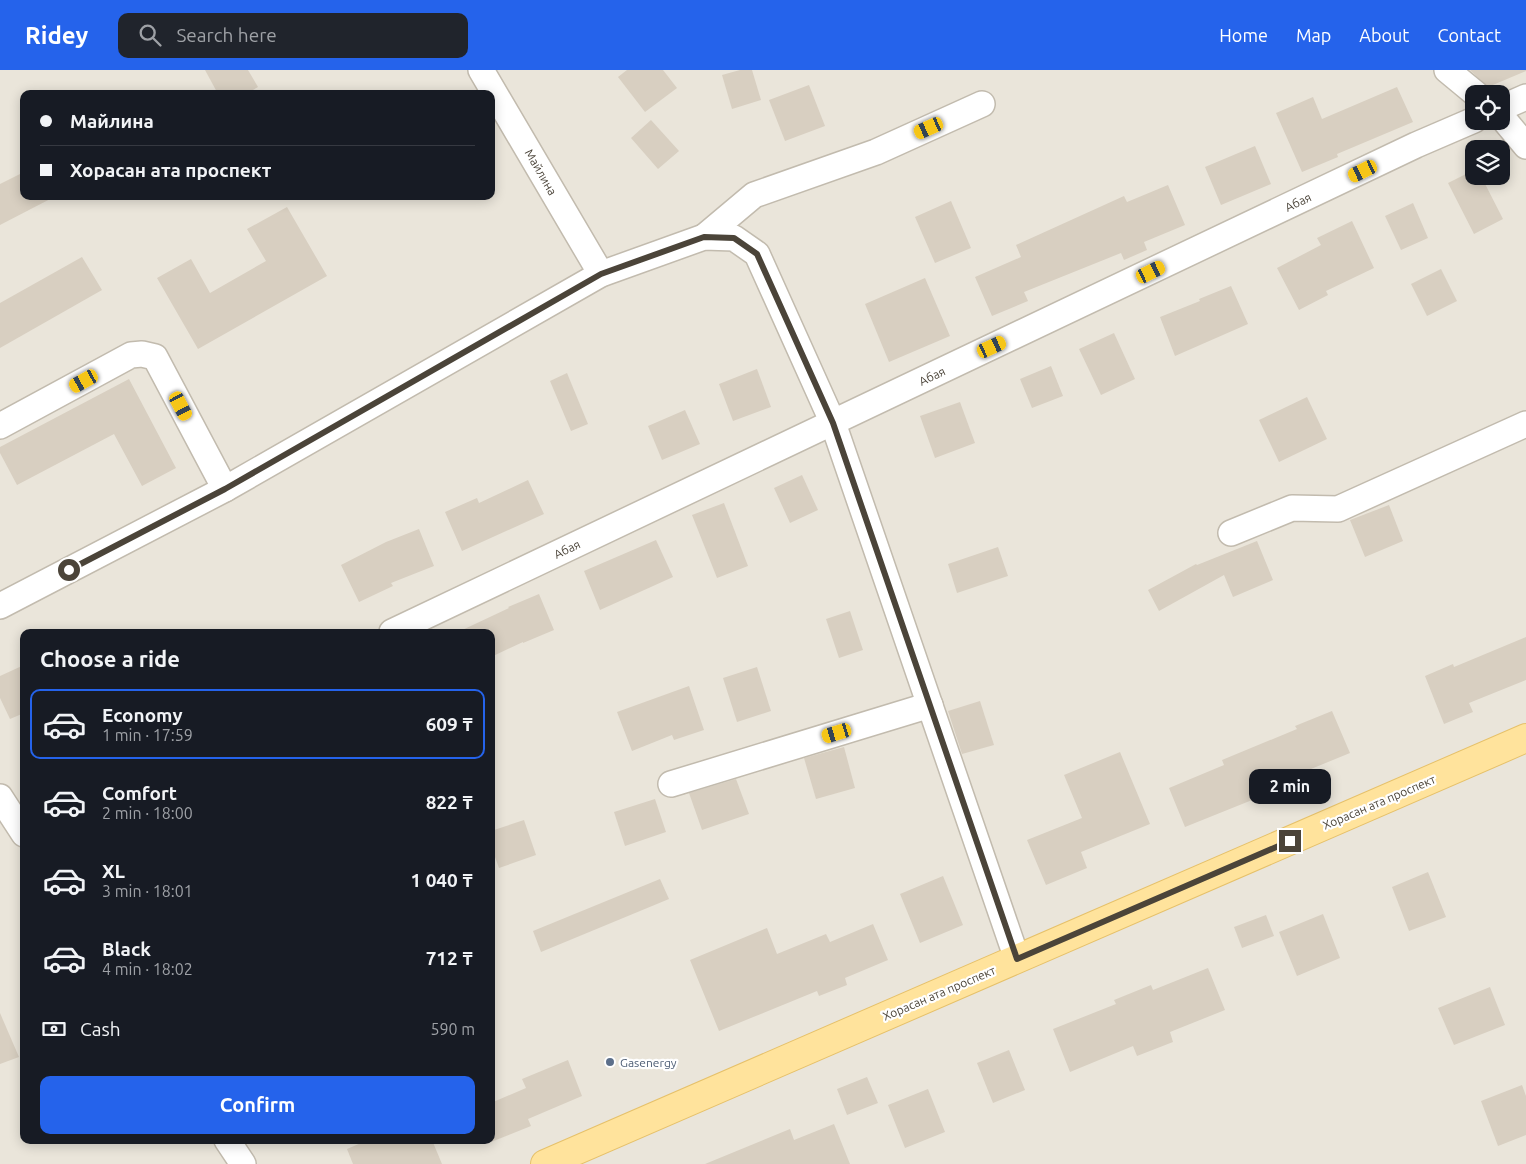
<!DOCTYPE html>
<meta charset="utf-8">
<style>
body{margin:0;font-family:Ubuntu,sans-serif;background:#20242c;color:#f1f3f6;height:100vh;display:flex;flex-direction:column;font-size:19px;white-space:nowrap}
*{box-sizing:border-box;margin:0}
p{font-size:16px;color:#9ea1a6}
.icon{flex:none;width:28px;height:28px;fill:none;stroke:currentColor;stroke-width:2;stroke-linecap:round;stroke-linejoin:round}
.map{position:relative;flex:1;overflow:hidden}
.drawer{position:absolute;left:20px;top:559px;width:475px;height:515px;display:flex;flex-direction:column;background:#171b24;border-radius:10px;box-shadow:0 2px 12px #0003}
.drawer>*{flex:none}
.hud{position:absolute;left:20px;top:20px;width:475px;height:110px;border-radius:10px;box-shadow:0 2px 12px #0003;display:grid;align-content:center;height:110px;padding:0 20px;background:#171b24}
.controls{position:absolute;left:1465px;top:15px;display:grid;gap:10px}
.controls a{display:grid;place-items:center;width:45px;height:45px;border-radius:10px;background:#171b24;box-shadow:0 2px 12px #0003;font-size:25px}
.end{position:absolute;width:22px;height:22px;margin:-11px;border:6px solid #4b4439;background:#fff;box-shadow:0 0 0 2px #fff}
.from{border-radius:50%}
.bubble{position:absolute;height:35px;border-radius:10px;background:#171b24;box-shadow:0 2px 12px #0003;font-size:16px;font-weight:700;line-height:35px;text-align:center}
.car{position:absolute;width:15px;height:30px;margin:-15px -8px;border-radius:6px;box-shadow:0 0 4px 1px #0007;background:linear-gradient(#f5c518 24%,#345 0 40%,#f5c518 0 76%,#345 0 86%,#f5c518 0)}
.hud b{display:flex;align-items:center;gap:18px;height:48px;font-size:19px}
.hud b+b{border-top:1px solid #363941}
.hud i{width:12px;height:12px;background:#f1f3f6}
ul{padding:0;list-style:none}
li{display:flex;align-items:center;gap:15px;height:70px;margin:0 10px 8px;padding:0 10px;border:2px solid transparent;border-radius:10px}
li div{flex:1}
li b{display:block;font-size:19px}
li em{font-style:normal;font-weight:700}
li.on{border-color:#2563eb}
li>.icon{width:45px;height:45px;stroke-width:1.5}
h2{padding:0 20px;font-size:22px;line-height:60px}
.pay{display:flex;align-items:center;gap:12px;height:55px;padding:0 20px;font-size:19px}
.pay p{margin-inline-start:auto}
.cta{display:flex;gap:10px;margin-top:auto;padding:10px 20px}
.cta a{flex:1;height:58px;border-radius:10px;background:#2563eb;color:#fff;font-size:20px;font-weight:700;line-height:58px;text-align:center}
header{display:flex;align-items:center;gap:30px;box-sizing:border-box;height:70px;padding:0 25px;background:#2563eb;color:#fff}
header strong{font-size:24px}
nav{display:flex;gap:28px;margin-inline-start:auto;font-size:18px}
.search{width:350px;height:45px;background:#20242c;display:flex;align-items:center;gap:12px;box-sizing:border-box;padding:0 18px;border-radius:10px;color:#9ea1a6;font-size:19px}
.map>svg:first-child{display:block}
.residential{fill:#eae5da;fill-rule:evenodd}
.building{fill:#d8cfc1}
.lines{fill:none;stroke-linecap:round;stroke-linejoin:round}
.minor-casing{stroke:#c2bbae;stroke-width:28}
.major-casing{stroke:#e6c16a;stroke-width:30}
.minor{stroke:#fff;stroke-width:25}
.major{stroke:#ffe39c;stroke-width:28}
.route{stroke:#4b4439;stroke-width:6}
.service-dot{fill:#5c6f8a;stroke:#fff;stroke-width:2}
.labels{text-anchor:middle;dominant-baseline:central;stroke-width:4.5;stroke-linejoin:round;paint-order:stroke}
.street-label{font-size:12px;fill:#4b4439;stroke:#fff}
.service-label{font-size:12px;fill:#4e5e75;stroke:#fff;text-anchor:start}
</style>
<header>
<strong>Ridey</strong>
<div class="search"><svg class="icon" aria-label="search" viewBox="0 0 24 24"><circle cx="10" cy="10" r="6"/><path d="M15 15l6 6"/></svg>Search here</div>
<nav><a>Home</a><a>Map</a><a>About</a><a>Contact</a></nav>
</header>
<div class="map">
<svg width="1526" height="1094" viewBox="0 0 1526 1094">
<rect width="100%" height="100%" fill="#f6f3ec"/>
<path class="residential" d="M0 0H1526V1094H0ZM24 24H491V126H24ZM1474 24H1501V51H1474ZM1474 79H1501V106H1474ZM24 562H491V1070H24Z"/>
<g class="building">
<polygon points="205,0 248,0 258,17 246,24 218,24"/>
<polygon points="627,0 663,0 677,18 645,42 618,7"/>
<polygon points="740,0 752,0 761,30 732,39 722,5"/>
<polygon points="1470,0 1526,0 1526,1 1488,17"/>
<polygon points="809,15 825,56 785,71 769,30"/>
<polygon points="1397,17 1413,52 1337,84 1338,87 1302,102 1276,43 1313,27 1322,49"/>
<polygon points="651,50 679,81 658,99 631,68"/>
<polygon points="1255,76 1271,114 1221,135 1205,97"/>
<polygon points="1474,100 1474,106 1481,106 1503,149 1474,164 1448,113"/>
<polygon points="24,102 24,126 56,126 0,155 0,114"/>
<polygon points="1168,115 1185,155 1144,172 1147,180 1124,190 1121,183 1024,222 1028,231 992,246 975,207 1021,187 1016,175 1124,126 1127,132"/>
<polygon points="951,131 971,178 935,193 915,147"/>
<polygon points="1413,133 1428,168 1401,180 1385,146"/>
<polygon points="287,137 327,206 198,279 157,208 191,189 210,223 266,191 247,159"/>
<polygon points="1352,151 1374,198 1326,221 1328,225 1299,240 1277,198 1321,175 1317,168"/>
<polygon points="82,187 102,220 0,278 0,233"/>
<polygon points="1441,199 1457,231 1427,246 1411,214"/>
<polygon points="925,208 950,266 889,292 865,234"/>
<polygon points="1231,216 1248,254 1175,286 1160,247 1200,231 1199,229"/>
<polygon points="1114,263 1135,309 1101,325 1079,279"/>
<polygon points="1051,296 1063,326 1032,338 1020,309"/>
<polygon points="757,299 771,337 733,351 719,314"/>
<polygon points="567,303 588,354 571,361 550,311"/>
<polygon points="129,309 176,398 142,416 114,364 17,415 0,383 0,377"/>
<polygon points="1307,327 1327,369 1279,392 1259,350"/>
<polygon points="960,332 975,373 935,388 920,346"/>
<polygon points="685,340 700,374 662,390 648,356"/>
<polygon points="802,405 818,440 790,453 774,418"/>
<polygon points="528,410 544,444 462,481 445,442 477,428 479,433"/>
<polygon points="724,433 748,496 717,508 692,445"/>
<polygon points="1389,435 1403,471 1365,487 1350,450"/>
<polygon points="419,459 434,496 391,513 393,516 359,532 341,495 386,472"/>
<polygon points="656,470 673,507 600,540 584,501"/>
<polygon points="1257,471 1273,510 1233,527 1224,505 1159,541 1148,520 1196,494 1197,495"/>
<polygon points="998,477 1008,506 957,523 948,494"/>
<polygon points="539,524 554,560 523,573 523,572 491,587 491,562 458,562 509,538 508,537"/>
<polygon points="850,541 863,580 839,588 826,549"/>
<polygon points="1526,567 1526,610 1469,633 1473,642 1444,654 1425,606 1453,594 1454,597"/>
<polygon points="24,595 24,643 10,649 0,628 0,606"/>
<polygon points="757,597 771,641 737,652 723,608"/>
<polygon points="689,616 704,660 674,670 672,665 632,681 617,642"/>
<polygon points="980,631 994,675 962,684 948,641"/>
<polygon points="1332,641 1350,683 1289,708 1292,714 1185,757 1169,718 1224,695 1222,690 1297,659 1295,656"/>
<polygon points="844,677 855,718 816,729 804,688"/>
<polygon points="1120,682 1150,754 1081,782 1087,798 1046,815 1027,770 1082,748 1064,705"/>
<polygon points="736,709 749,744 702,760 689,723"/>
<polygon points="655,729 666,762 625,776 614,742"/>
<polygon points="524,750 536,785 499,798 491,776 491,761"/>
<polygon points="1428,802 1446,847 1409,861 1392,817"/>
<polygon points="943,806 963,855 920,873 900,824"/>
<polygon points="660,809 669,829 541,882 533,861"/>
<polygon points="1323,844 1340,888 1297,906 1279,862"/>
<polygon points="1266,845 1274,866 1242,878 1234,857"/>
<polygon points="873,854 888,890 845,908 847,915 819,926 817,921 719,961 690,890 767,858 777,884 826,864 830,872"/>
<polygon points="1208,898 1225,940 1170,962 1173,972 1137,986 1133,976 1070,1002 1053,959 1116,934 1114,930 1151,915 1153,920"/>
<polygon points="1490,917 1505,955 1454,975 1438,938"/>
<polygon points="0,943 19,987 0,994"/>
<polygon points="1009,980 1025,1020 993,1033 977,993"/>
<polygon points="568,990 582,1026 528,1049 531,1056 491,1072 491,1033 526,1018 522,1009"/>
<polygon points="867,1007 878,1033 847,1045 837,1019"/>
<polygon points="1522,1015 1526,1026 1526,1065 1498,1076 1481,1031"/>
<polygon points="928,1019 945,1062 905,1078 888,1035"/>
<polygon points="834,1054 850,1094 705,1094 790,1059 794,1070"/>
<polygon points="368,1070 432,1070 442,1094 353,1094 347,1079"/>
</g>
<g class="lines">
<defs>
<g id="minor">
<polyline points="481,0 601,204"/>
<polyline points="1447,0 1476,24"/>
<polyline points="1501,38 1526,27"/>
<polyline points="1501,46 1526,76"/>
<polyline points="704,167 754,125 876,82 982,34"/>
<polyline points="0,356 131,285 142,284 155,287 225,419"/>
<polyline points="1231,463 1292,438 1338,439 1526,354"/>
<polyline points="0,536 225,419 601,204 704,167 734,168 757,184 833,353 1017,889"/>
<polyline points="392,562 1416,75 1474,50"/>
<polyline points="671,714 930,635"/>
<polyline points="0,727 24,764"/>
<polyline points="227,1070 243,1094"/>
</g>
<polyline id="major" points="545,1094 1526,668"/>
</defs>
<use href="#minor" class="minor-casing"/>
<use href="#major" class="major-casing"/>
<use href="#minor" class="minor"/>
<use href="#major" class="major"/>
</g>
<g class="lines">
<polyline class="route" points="69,500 225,419 601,204 704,167 734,168 757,184 833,353 1017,889 1290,771"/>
</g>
<circle class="service-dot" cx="610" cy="992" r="5"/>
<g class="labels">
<g class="street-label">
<text transform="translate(541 102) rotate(60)">Майлина</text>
<text transform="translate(1298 132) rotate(-25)">Абая</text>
<text transform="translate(932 306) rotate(-25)">Абая</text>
<text transform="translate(567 479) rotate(-25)">Абая</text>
<text transform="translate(1379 732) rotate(-23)">Хорасан ата проспект</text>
<text transform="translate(939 923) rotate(-23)">Хорасан ата проспект</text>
</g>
<g class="service-label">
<text x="620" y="992">Gasenergy</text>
</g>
</g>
</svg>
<div class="controls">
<a><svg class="icon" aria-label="locate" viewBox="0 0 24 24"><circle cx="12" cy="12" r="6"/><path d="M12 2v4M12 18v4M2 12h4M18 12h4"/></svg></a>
<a><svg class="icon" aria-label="layers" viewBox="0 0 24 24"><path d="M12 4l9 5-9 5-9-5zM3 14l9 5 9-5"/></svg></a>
</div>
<i class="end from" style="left:69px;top:500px"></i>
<i class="end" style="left:1290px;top:771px"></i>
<div class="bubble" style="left:1249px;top:699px;width:82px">2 min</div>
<i class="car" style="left:929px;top:58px;rotate:246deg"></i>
<i class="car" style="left:1363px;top:101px;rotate:244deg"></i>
<i class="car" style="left:1151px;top:202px;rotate:64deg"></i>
<i class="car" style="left:992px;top:277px;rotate:65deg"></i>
<i class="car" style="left:84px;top:311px;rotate:241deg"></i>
<i class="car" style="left:181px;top:336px;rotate:152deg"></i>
<i class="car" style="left:837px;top:663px;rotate:253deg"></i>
<div class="hud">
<b><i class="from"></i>Майлина</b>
<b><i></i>Хорасан ата проспект</b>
</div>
<section class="drawer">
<h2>Choose a ride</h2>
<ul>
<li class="on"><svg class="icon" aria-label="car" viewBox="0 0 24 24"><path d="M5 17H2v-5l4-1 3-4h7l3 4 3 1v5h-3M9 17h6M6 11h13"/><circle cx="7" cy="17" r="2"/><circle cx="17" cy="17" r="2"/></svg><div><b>Economy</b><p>1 min · 17:59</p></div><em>609 ₸</em></li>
<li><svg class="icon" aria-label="car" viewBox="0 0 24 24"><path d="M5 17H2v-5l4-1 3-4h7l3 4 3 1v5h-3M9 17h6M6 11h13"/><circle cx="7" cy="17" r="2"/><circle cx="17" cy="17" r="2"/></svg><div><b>Comfort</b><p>2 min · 18:00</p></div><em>822 ₸</em></li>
<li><svg class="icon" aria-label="car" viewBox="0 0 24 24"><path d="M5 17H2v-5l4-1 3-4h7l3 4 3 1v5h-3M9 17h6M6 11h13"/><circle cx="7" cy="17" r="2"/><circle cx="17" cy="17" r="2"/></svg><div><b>XL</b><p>3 min · 18:01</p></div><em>1 040 ₸</em></li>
<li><svg class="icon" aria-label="car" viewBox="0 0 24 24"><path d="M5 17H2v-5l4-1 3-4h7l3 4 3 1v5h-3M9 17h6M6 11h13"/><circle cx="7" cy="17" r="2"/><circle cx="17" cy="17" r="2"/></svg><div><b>Black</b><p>4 min · 18:02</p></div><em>712 ₸</em></li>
</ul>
<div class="pay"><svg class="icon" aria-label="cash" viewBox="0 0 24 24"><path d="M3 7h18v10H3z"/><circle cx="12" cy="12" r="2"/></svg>Cash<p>590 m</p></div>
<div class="cta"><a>Confirm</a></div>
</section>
</div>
